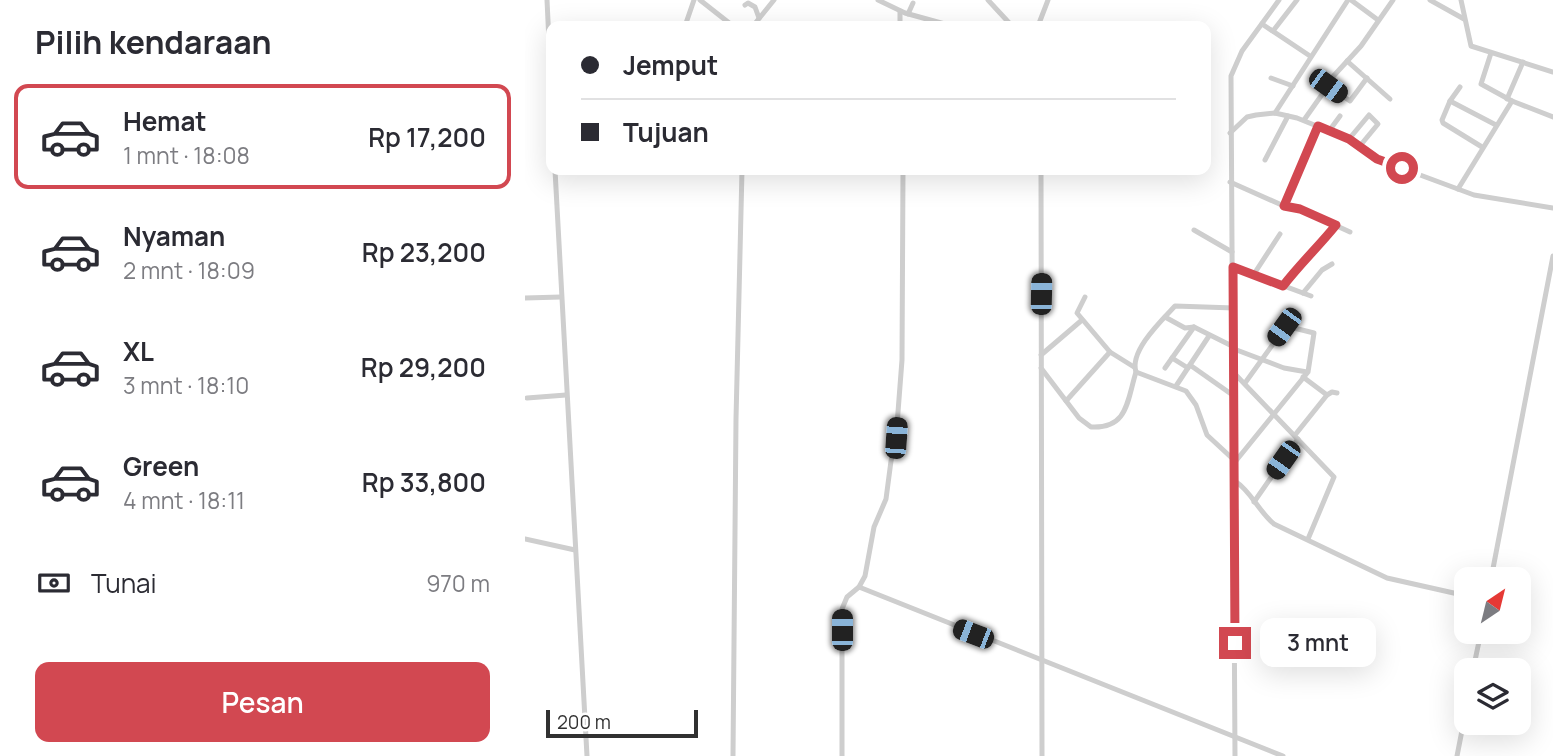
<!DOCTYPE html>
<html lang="id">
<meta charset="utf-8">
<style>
body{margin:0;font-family:Manrope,sans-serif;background:#f2f2f3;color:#2b2b33;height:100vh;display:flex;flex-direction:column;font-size:26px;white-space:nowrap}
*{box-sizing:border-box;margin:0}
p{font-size:23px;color:#7c7c81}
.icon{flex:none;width:38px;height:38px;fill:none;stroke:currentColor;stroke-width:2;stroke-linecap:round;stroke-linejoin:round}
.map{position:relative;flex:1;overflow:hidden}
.drawer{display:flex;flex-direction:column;background:#fff;width:525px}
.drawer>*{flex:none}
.top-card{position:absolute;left:21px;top:21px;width:665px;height:154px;border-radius:14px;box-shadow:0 7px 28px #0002;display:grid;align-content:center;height:154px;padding:0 35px;background:#fff}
.needle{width:46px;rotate:35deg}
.controls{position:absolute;left:929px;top:567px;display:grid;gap:14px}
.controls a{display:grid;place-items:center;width:77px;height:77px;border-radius:14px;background:#fff;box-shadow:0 7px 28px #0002;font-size:35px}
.scale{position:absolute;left:21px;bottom:18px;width:152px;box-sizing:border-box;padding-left:7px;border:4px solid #313131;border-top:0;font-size:19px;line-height:24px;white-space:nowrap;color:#313131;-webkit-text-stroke:5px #fff;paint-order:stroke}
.end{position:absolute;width:32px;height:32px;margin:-16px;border:9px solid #d24851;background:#fff;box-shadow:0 0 0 4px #fff}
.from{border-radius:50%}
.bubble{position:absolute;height:49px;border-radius:14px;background:#fff;box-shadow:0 7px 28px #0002;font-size:23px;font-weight:600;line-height:49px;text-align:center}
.car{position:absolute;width:21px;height:42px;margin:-21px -10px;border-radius:9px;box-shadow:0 0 5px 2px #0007;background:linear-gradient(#222 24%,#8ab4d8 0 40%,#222 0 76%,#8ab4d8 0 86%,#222 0)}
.top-card b{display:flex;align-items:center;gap:24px;height:66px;font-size:26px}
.top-card b+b{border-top:2px solid #e1e1e2}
.top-card i{width:18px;height:18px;background:#2b2b33}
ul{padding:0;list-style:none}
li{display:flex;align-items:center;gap:21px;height:105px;margin:0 14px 10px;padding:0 21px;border:4px solid transparent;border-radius:14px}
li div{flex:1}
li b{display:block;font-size:26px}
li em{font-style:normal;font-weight:600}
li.active{border-color:#d24851}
li>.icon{width:63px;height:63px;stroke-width:1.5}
h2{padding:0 35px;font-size:32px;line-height:84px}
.pay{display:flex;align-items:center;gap:18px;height:77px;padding:0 35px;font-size:26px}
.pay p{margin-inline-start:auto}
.button{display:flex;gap:14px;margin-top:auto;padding:14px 35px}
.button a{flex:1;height:80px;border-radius:14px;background:#d24851;color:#fff;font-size:28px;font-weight:600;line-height:80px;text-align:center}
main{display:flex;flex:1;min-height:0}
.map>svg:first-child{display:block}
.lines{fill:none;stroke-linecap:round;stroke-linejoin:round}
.street{stroke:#cecece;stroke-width:5}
.route{stroke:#d24851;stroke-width:9}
</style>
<main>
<section class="drawer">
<h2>Pilih kendaraan</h2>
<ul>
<li class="active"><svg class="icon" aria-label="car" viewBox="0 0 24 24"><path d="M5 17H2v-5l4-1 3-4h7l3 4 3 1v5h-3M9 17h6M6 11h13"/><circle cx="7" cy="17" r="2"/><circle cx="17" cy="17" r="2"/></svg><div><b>Hemat</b><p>1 mnt · 18:08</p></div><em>Rp 17,200</em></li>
<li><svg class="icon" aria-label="car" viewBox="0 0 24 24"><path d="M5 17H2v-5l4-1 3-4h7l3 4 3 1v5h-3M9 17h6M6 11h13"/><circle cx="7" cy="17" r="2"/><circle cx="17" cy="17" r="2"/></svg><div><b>Nyaman</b><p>2 mnt · 18:09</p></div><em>Rp 23,200</em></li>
<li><svg class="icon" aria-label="car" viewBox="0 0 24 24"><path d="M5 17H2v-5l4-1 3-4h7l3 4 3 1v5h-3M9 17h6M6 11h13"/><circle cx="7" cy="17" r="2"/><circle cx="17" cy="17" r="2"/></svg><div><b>XL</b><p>3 mnt · 18:10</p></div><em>Rp 29,200</em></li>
<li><svg class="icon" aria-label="car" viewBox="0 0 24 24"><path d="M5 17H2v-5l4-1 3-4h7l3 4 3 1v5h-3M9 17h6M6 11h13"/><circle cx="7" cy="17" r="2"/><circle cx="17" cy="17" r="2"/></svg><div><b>Green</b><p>4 mnt · 18:11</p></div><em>Rp 33,800</em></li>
</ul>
<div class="pay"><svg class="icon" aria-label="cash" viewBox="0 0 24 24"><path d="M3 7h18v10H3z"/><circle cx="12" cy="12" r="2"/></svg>Tunai<p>970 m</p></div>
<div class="button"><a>Pesan</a></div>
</section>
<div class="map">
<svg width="1028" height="756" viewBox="0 0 1028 756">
<rect width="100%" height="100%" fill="#fff"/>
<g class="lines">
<g class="street">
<polyline points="22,0 26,84"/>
<polyline points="175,0 208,26"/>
<polyline points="353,0 380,13 427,26"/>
<polyline points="463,0 487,26"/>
<polyline points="826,0 853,20"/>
<polyline points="905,0 939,19"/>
<polyline points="936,0 946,46 1028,72"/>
<polyline points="220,5 223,3 230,7 234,18"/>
<polyline points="375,11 375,26"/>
<polyline points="383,14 388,3"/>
<polyline points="737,24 785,56"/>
<polyline points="160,26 169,0"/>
<polyline points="228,26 249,0"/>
<polyline points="513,26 523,0"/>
<polyline points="748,31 772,0"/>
<polyline points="966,53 956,84 987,101 1028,117"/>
<polyline points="822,61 865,99"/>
<polyline points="746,78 768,86"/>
<polyline points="803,86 825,101 842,78"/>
<polyline points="935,87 925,101 917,120 918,123 957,147"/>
<polyline points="982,99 998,62"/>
<polyline points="925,101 971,125"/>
<polyline points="750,113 823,0"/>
<polyline points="779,120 803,86 803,82 836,46 868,0"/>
<polyline points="804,131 815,116"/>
<polyline points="705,133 722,117 731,115 750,113 772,118 824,139 852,159 949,195 1028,208"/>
<polyline points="824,139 844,115 853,124 834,147"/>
<polyline points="740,160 763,116"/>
<polyline points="30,170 62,756"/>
<polyline points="516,170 517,756"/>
<polyline points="705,182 759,206 775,209 825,232"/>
<polyline points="933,189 987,101"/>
<polyline points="759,206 793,126"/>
<polyline points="669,230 707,252"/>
<polyline points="708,267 786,296"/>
<polyline points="729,274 755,234"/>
<path d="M758 286C775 264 794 246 811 225"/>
<polyline points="778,293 797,270 807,264"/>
<polyline points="560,297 552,313 585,352 609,367"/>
<polyline points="0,298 36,297"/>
<polyline points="640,317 660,328 669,327 709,347"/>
<polyline points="709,349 759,368 782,372"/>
<polyline points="516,355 557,320"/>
<polyline points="647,358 663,368"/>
<polyline points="665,365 709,396"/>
<path d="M516 368 554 418 566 427C603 429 602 401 611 372L661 391 671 405 682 435 709 460"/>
<polyline points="640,368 669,327"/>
<path d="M611 372C604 351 637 320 650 306L709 308"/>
<polyline points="709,373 809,477 783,539"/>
<polyline points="778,377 802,395"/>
<polyline points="651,386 684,336"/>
<polyline points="2,398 41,395"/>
<polyline points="541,401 585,352"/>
<polyline points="770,435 802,395 807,392 812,393"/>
<polyline points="710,462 783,372 789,333 761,326 720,383"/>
<path d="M710 481C726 491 734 512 749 524L862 578 942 596"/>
<polyline points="729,502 773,439"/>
<polyline points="0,539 50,550"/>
<polyline points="966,579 1028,256"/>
<polyline points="334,587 340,576 349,527 361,499 366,461 371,438 377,360 378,170"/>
<polyline points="948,670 956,632"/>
<polyline points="208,756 211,419 217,170"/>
<polyline points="317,756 317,609 322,597 334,587 758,756"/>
<polyline points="710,756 706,76 717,51 754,0"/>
<polyline points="932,756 942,705"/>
</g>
</g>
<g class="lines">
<path class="route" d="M710 643 708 267 758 286C775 264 794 246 811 225L775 209 759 206 793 126 824 139 852 159 877 168"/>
</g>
</svg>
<div class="controls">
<a><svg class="needle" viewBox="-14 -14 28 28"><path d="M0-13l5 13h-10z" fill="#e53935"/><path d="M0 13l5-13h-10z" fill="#7c7c81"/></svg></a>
<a><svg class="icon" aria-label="layers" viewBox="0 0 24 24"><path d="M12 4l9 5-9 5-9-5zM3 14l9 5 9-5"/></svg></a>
</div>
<div class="scale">200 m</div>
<i class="end from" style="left:877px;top:168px"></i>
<i class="end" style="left:710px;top:643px"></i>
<div class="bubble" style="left:735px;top:618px;width:116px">3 mnt</div>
<i class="car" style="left:803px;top:86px;rotate:126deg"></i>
<i class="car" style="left:516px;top:294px;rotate:1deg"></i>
<i class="car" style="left:759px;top:327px;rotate:216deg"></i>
<i class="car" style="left:371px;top:438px;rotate:4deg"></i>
<i class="car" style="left:758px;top:460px;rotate:215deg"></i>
<i class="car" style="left:317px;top:630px;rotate:0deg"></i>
<i class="car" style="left:448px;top:634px;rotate:291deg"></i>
<div class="top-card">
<b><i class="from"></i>Jemput</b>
<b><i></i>Tujuan</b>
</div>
</div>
</main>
